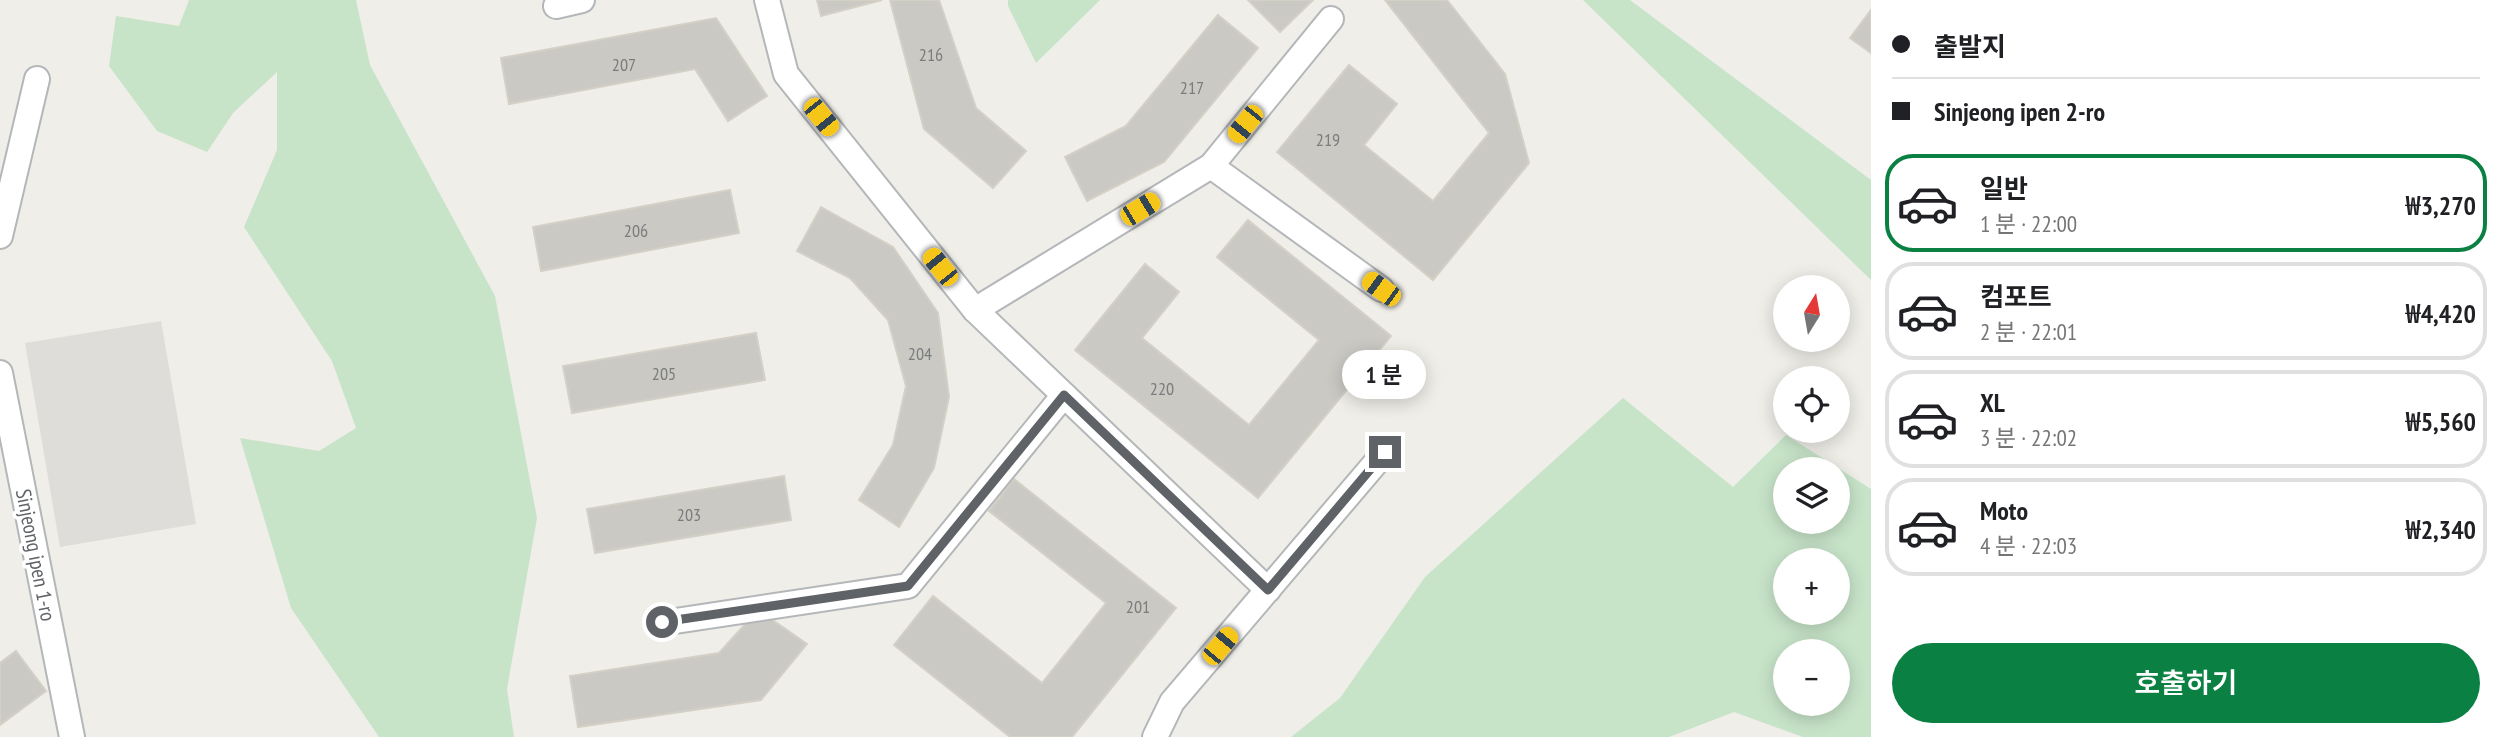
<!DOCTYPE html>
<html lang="ko">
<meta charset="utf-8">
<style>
body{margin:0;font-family:"PT Sans Narrow","Noto Sans KR",sans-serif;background:#f2f2f2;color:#202124;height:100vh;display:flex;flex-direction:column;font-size:26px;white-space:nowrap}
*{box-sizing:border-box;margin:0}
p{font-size:23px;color:#757577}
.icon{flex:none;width:38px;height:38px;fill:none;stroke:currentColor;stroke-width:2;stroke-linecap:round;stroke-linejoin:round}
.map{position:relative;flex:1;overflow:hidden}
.panel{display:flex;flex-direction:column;background:#fff;width:630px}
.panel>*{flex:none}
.banner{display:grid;align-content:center;height:154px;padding:0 21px;background:#fff}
.needle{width:46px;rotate:11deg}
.tools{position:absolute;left:1773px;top:275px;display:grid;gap:14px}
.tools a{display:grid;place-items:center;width:77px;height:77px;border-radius:50%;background:#fff;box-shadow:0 4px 18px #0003;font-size:35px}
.end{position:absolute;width:32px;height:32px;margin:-16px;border:9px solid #5f6266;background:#fff;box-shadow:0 0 0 4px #fff}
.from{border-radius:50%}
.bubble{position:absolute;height:49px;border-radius:24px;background:#fff;box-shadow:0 4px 18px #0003;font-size:23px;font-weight:600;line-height:49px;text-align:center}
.car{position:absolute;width:21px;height:42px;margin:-21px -10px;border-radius:9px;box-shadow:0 0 5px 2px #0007;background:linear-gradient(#f5c518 24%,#345 0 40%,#f5c518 0 76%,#345 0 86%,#f5c518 0)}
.banner b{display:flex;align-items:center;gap:24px;height:66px;font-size:26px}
.banner b+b{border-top:2px solid #e0e0e0}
.banner i{width:18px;height:18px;background:#202124}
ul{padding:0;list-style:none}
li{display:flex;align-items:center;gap:21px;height:98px;margin:0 14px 10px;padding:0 7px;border:4px solid #e0e0e0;border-radius:28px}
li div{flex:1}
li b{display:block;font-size:26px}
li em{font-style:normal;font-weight:600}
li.selected{border-color:#0b8043}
li>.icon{width:63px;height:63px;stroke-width:1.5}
.action{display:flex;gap:14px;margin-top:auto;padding:14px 21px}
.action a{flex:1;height:80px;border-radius:42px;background:#0b8043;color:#fff;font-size:28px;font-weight:600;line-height:80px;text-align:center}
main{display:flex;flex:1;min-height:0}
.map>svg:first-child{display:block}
.industrial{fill:#deddda}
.green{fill:#c7e4c9;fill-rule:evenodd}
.building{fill:#cbc9c4;stroke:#d4d0c6;stroke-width:2}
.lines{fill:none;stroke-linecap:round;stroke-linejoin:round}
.street-casing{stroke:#b4b7ba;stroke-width:28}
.street{stroke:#fff;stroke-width:24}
.route{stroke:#5f6266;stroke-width:9}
.labels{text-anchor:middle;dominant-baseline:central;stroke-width:7;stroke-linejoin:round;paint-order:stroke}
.number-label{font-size:18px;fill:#7a7c7e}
.street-label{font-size:21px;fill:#5f6266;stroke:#fff}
</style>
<main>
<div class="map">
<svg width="1871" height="737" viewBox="0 0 1871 737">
<rect width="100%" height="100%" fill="#efeee8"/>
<polygon class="industrial" points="161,321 196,524 60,547 25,343"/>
<g class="green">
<polygon points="189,0 356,0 370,65 495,296 537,518 507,689 514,737 379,737 291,608 240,438 319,451 356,428 332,361 244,227 277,150 277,72 233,113 207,152 157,131 109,66 116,16 179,26"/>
<polygon points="1008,0 1100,0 1036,63 1008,6"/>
<polygon points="1583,0 1630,0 1871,180 1871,280"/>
<path d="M1623 398 1733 487 1786 435 1871 489V737H1803L1734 712 1669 737H1291L1340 698 1425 577ZM1838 469V522H1785V469ZM1785 560H1838V612H1785ZM1785 651H1838V704H1785Z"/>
</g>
<g class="building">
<polygon points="817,0 882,0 821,16"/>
<polygon points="890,0 939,0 976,108 1026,151 993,188 924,129"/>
<polygon points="1248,0 1313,0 1280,32"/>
<polygon points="1385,0 1447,0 1505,74 1529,163 1433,280 1277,152 1349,65 1397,104 1364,145 1433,201 1489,133"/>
<polygon points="1871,10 1871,53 1850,38"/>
<polygon points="1218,15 1258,48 1164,162 1087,201 1065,157 1126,126"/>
<polygon points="716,18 767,96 728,121 695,69 509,104 501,58"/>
<polygon points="730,190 739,233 541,271 533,227"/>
<polygon points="821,207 893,247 938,313 949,397 934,468 899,527 859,500 893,445 906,386 888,320 850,278 797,251"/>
<polygon points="1248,220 1391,336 1258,498 1075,350 1145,264 1179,292 1142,338 1249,425 1319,340 1217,257"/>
<polygon points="756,333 765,380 572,413 563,366"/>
<polygon points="784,476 791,520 595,553 587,509"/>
<polygon points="1014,479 1176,608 1072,737 1010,737 894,645 933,596 1042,683 1106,603 989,511"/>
<polygon points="758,610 807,644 761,700 578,727 570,676 719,653"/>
<polygon points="16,651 46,691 0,725 0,663"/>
</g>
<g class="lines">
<defs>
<g id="street">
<polyline points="767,0 786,74 975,310 1268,590"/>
<polyline points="556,6 582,0"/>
<polyline points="1211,166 1381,289"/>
<polyline points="0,236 37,79"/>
<polyline points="975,310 1211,166 1331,19"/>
<polyline points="0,373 72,737"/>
<polyline points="662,623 908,586 1064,395"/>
<polyline points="1155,737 1172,702 1385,452"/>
</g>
</defs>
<use href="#street" class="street-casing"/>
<use href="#street" class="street"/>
</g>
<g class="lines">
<polyline class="route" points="662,622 908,586 1064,395 1268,590 1385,452"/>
</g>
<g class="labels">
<g class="number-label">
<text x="931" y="54">216</text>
<text x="624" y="64">207</text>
<text x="1192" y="87">217</text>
<text x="1328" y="139">219</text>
<text x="636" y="230">206</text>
<text x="920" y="353">204</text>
<text x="664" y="373">205</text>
<text x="1162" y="388">220</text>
<text x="689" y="514">203</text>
<text x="1138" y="606">201</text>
</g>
<g class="street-label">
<text transform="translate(36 555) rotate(79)">Sinjeong ipen 1-ro</text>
</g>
</g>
</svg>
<div class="tools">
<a><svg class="needle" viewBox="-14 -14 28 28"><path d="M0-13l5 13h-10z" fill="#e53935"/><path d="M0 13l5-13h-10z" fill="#757577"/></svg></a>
<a><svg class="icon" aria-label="locate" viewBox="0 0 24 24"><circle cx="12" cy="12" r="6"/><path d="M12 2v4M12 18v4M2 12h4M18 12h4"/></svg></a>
<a><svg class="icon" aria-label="layers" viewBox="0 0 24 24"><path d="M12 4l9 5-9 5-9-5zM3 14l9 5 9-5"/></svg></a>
<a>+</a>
<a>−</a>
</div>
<i class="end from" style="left:662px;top:622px"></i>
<i class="end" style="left:1385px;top:452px"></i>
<div class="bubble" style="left:1342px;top:350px;width:84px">1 분</div>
<i class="car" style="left:821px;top:117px;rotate:141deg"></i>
<i class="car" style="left:1245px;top:124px;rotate:219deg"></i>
<i class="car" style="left:1140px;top:209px;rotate:59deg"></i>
<i class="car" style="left:940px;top:267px;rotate:321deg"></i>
<i class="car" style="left:1381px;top:289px;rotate:306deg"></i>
<i class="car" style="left:1220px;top:646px;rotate:40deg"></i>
</div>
<section class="panel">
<div class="banner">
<b><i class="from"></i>출발지</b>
<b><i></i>Sinjeong ipen 2-ro</b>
</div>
<ul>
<li class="selected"><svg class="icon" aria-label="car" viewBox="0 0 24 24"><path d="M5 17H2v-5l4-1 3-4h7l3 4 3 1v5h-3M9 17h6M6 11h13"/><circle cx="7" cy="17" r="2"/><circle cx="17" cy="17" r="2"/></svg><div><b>일반</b><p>1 분 · 22:00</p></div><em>₩3,270</em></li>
<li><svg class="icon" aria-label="car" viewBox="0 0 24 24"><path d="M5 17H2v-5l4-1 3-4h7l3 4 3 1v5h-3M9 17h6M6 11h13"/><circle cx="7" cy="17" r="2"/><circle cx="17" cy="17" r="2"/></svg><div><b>컴포트</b><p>2 분 · 22:01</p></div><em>₩4,420</em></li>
<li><svg class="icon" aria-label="car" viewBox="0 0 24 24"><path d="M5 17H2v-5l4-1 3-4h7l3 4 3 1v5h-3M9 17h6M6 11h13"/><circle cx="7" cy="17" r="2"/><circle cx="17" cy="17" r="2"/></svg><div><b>XL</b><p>3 분 · 22:02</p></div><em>₩5,560</em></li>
<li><svg class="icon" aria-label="car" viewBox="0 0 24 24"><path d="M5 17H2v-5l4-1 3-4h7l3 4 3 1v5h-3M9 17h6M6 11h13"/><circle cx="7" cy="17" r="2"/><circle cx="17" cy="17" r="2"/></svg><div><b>Moto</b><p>4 분 · 22:03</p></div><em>₩2,340</em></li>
</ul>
<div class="action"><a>호출하기</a></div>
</section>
</main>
